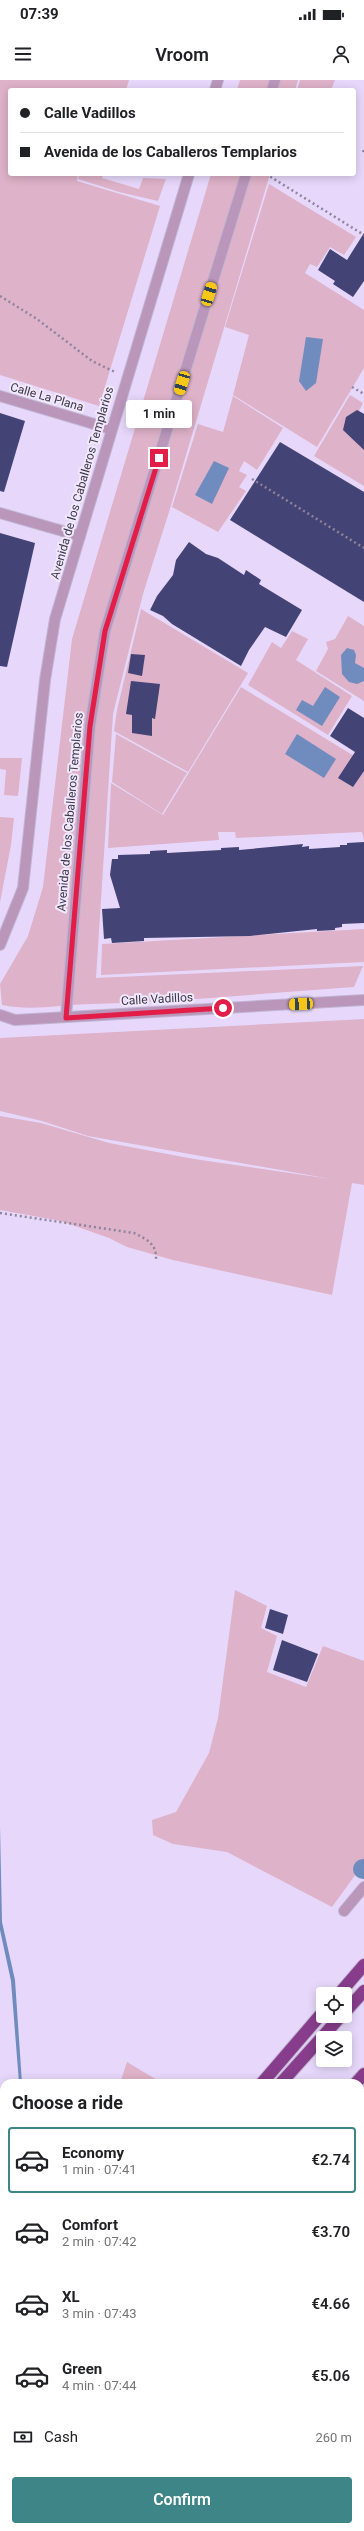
<!DOCTYPE html>
<meta charset="utf-8">
<style>
body{margin:0;font-family:Roboto,sans-serif;background:#f2f2f2;color:#202124;height:100vh;display:flex;flex-direction:column;font-size:15px;white-space:nowrap}
*{box-sizing:border-box;margin:0}
p{font-size:13px;color:#757577}
.icon{flex:none;width:22px;height:22px;fill:none;stroke:currentColor;stroke-width:2;stroke-linecap:round;stroke-linejoin:round}
.map{position:relative;flex:1;overflow:hidden}
.drawer{position:absolute;left:0px;top:1999px;width:364px;height:452px;display:flex;flex-direction:column;background:#fff;border-radius:12px 12px 0 0;box-shadow:0 2px 10px #0003}
.drawer>*{flex:none}
.hud{position:absolute;left:8px;top:8px;width:348px;height:88px;border-radius:4px;box-shadow:0 2px 10px #0003;display:grid;align-content:center;height:88px;padding:0 12px;background:#fff}
.fabs{position:absolute;left:316px;top:1907px;display:grid;gap:8px}
.fabs a{display:grid;place-items:center;width:36px;height:36px;border-radius:4px;background:#fff;box-shadow:0 2px 10px #0003;font-size:20px}
.end{position:absolute;width:18px;height:18px;margin:-9px;border:5px solid #e11d48;background:#fff;box-shadow:0 0 0 2px #fff}
.from{border-radius:50%}
.bubble{position:absolute;height:28px;border-radius:4px;background:#fff;box-shadow:0 2px 10px #0003;font-size:13px;font-weight:600;line-height:28px;text-align:center}
.car{position:absolute;width:12px;height:24px;margin:-12px -6px;border-radius:5px;box-shadow:0 0 3px 1px #0007;background:linear-gradient(#f5c518 24%,#345 0 40%,#f5c518 0 76%,#345 0 86%,#f5c518 0)}
.hud b{display:flex;align-items:center;gap:14px;height:38px;font-size:15px}
.hud b+b{border-top:1px solid #e0e0e0}
.hud i{width:10px;height:10px;background:#202124}
ul{padding:0;list-style:none}
li{display:flex;align-items:center;gap:12px;height:66px;margin:0 8px 6px;padding:0 4px;border:2px solid transparent;border-radius:4px}
li div{flex:1}
li b{display:block;font-size:15px}
li em{font-style:normal;font-weight:600}
li.on{border-color:#3d8587}
li>.icon{width:36px;height:36px;stroke-width:1.5}
h2{padding:0 12px;font-size:18px;line-height:48px}
.pay{display:flex;align-items:center;gap:10px;height:44px;padding:0 12px;font-size:15px}
.pay p{margin-inline-start:auto}
.primary-button{display:flex;gap:8px;margin-top:auto;padding:8px 12px}
.primary-button a{flex:1;height:46px;border-radius:4px;background:#3d8587;color:#fff;font-size:16px;font-weight:600;line-height:46px;text-align:center}
.status{display:flex;justify-content:space-between;align-items:center;height:28px;padding:0 20px;background:#fff;direction:ltr}
.status svg{height:11px;fill:currentColor}
header{display:flex;justify-content:space-between;align-items:center;height:52px;padding:0 12px;background:#fff;font-size:18px;font-weight:600}
.map>svg:first-child{display:block}
.green{fill:#deb2c8}
.water{fill:#708cbf}
.lines{fill:none;stroke-linecap:round;stroke-linejoin:round}
.stream{stroke:#708cbf;stroke-width:5.5}
.canal{stroke:#708cbf;stroke-width:20}
.building{fill:#444375}
.service-casing{stroke:#c2b5d3;stroke-width:12}
.minor-casing{stroke:#c2b5d3;stroke-width:12}
.motorway-casing{stroke:#c2b5d3;stroke-width:14}
.path{stroke:#8e849c;stroke-width:2.5;stroke-dasharray:2 3;stroke-linecap:butt}
.service{stroke:#b996ba;stroke-width:10}
.minor{stroke:#b996ba;stroke-width:10}
.motorway{stroke:#873d8b;stroke-width:12}
.route{stroke:#e11d48;stroke-width:5}
.labels{text-anchor:middle;dominant-baseline:central;stroke-width:4;stroke-linejoin:round;paint-order:stroke}
.street-label{font-size:12px;fill:#3d3745;stroke:#f1e8fe}
</style>
<div class="status"><b>07:39</b><svg viewBox="0 0 49 12"><path d="M0 12V9h3v3zM5 12V6h3v6zM10 12V3h3v9zM15 12V0h3v12zM26 1h20v11H26zM47 4h2v5h-2z"/></svg></div>
<header><svg class="icon" aria-label="menu" viewBox="0 0 24 24"><path d="M4 6h16M4 12h16M4 18h16"/></svg>Vroom<svg class="icon" aria-label="person" viewBox="0 0 24 24"><circle cx="12" cy="8" r="4"/><path d="M4 21q1-7 8-7t8 7"/></svg></header>
<div class="map">
<svg width="364" height="2451" viewBox="0 0 364 2451">
<rect width="100%" height="100%" fill="#e7d8fb"/>
<g class="green">
<polygon points="0,0 129,0 126,10 10,10 10,94 78,94 77,101 160,126 99,326 0,295"/>
<polygon points="240,0 298,0 295,10 237,10"/>
<polygon points="300,0 335,0 331,10 297,10"/>
<polygon points="80,94 103,94 102,98 139,109 143,98 166,99 158,121 119,112 78,99"/>
<path d="M211 94H270L169 432 143 514 113 634 96 898 363 886 354 907C266 913 178 922 90 924 61 925 30 931 2 925L0 904 28 856 43 807 72 559Z"/>
<polygon points="269,104 356,157 344,175 330,167 317,187 310,184 305,193 364,230 364,288 317,367 233,315 249,255 225,247"/>
<polygon points="350,315 363,323 359,331 364,334 364,406 314,376"/>
<polygon points="233,316 283,348 257,390 244,381 239,391 247,395 239,407 246,411 218,452 172,427 198,344 223,352"/>
<polygon points="141,529 248,593 188,692 114,651 117,630"/>
<polygon points="348,536 364,546 364,621 316,591 328,569 326,562 335,559"/>
<polygon points="292,551 308,559 296,580 352,616 328,655 248,605 272,562 281,568"/>
<polygon points="241,607 364,682 364,760 362,752 236,758 235,752 218,752 219,760 108,768 111,703 163,735"/>
<polygon points="116,654 187,693 162,734 112,702"/>
<polygon points="0,678 22,678 18,716 4,715 6,690 0,689"/>
<polygon points="0,737 14,738 11,765 0,822"/>
<polygon points="364,849 364,882 101,895 102,864"/>
<polygon points="364,939 364,1105 352,1103 332,1215 173,1180 127,1167 109,1158 61,1141 0,1130 0,1036 41,1043 109,1063 194,1079 331,1099 88,1056 42,1041 0,1031 0,958"/>
<polygon points="235,1510 267,1526 261,1548 277,1556 267,1592 306,1607 323,1566 364,1581 364,1783 332,1827 227,1772 173,1764 153,1755 152,1740 176,1732 209,1673 218,1638"/>
<polygon points="127,1982 162,2003 120,2003"/>
<polygon points="0,2210 4,2214 4,2291 0,2297"/>
</g>
<g class="water">
<polygon points="306,257 323,259 316,303 306,311 299,301"/>
<polygon points="214,381 229,388 212,424 195,415"/>
<polygon points="347,568 354,570 356,575 355,583 364,588 364,601 357,604 349,602 342,594 341,575"/>
<polygon points="325,607 340,617 322,646 296,630 302,620 313,626"/>
<polygon points="297,654 336,679 324,698 285,674"/>
<polygon points="0,1746 2,1842 15,1900 22,2003 19,2003 11,1901 0,1850"/>
</g>
<g class="lines">
<g class="stream">
<polyline points="360,2157 364,2154"/>
<polyline points="22,2451 24,2447"/>
</g>
<polyline class="canal" points="363,1789 364,1789"/>
</g>
<g class="building">
<polygon points="364,153 364,201 353,217 333,204 335,201 318,190 330,169 347,180"/>
<polygon points="357,330 364,334 364,370 343,350 346,337"/>
<polygon points="0,333 25,341 4,412 0,411"/>
<polygon points="280,362 364,412 364,522 230,440"/>
<polygon points="0,453 35,463 7,587 0,586"/>
<polygon points="189,462 206,474 218,478 244,495 246,490 261,500 259,504 302,530 286,557 265,547 249,570 241,586 172,544 163,536 150,530 157,516 173,495 176,480"/>
<polygon points="131,574 145,575 142,596 128,593"/>
<polygon points="131,601 160,604 155,639 152,638 152,656 132,653 132,635 126,634"/>
<polygon points="348,628 364,638 364,691 353,707 338,698 355,672 330,656"/>
<polygon points="364,762 364,843 342,844 342,847 335,848 335,850 317,851 317,849 250,856 144,858 144,861 112,863 111,858 104,859 102,829 120,828 110,795 112,779 118,779 118,775 150,774 150,771 167,770 167,773 221,770 221,768 239,767 239,770 303,764 302,767 309,766 309,769 340,767 340,765 347,765 347,763"/>
<polygon points="270,1529 288,1535 283,1554 265,1548"/>
<polygon points="282,1560 318,1574 307,1602 273,1590"/>
</g>
<g class="lines">
<defs>
<polyline id="service" points="0,433 80,456"/>
<g id="minor">
<polyline points="215,10 218,0"/>
<polyline points="272,10 275,0"/>
<polyline points="0,316 111,349"/>
<polyline points="0,865 23,808 45,600 55,539 189,94"/>
<polyline points="0,935 15,940 364,920"/>
<polyline points="66,937 90,646 105,551 246,94"/>
<polyline points="344,1831 364,1807"/>
<polyline points="0,2193 4,2198"/>
<polyline points="242,2447 243,2451"/>
</g>
<g id="motorway">
<polyline points="339,1914 364,1885"/>
<polyline points="345,1932 364,1911"/>
<polyline points="262,2003 323,1932"/>
<polyline points="281,2003 341,1936"/>
<polyline points="356,2003 364,1994"/>
<polyline points="360,2081 364,2078"/>
<polyline points="0,2334 4,2329"/>
<polyline points="0,2423 4,2418"/>
<polyline points="0,2438 4,2433"/>
</g>
</defs>
<use href="#service" class="service-casing"/>
<use href="#minor" class="minor-casing"/>
<use href="#motorway" class="motorway-casing"/>
<g class="path">
<polyline points="363,72 364,70"/>
<polyline points="266,94 364,155"/>
<polyline points="0,216 37,239 92,281 115,292"/>
<polyline points="352,307 364,314"/>
<polyline points="252,399 364,468"/>
<path d="M0 1133 134 1153C146 1159 157 1164 156 1179"/>
<polyline points="195,2447 198,2451"/>
<polyline points="96,2451 100,2447"/>
</g>
<use href="#service" class="service"/>
<use href="#minor" class="minor"/>
<use href="#motorway" class="motorway"/>
</g>
<g class="lines">
<polyline class="route" points="159,378 105,551 90,646 66,938 223,928"/>
</g>
<g class="labels">
<g class="street-label">
<text transform="translate(47 317) rotate(16)">Calle La Plana</text>
<text transform="translate(82 403) rotate(-74)">Avenida de los Caballeros Templarios</text>
<text transform="translate(70 732) rotate(-85)">Avenida de los Caballeros Templarios</text>
<text transform="translate(157 919) rotate(-3)">Calle Vadillos</text>
</g>
</g>
</svg>
<div class="fabs">
<a><svg class="icon" aria-label="locate" viewBox="0 0 24 24"><circle cx="12" cy="12" r="6"/><path d="M12 2v4M12 18v4M2 12h4M18 12h4"/></svg></a>
<a><svg class="icon" aria-label="layers" viewBox="0 0 24 24"><path d="M12 4l9 5-9 5-9-5zM3 14l9 5 9-5"/></svg></a>
</div>
<i class="end from" style="left:223px;top:928px"></i>
<i class="end" style="left:159px;top:378px"></i>
<div class="bubble" style="left:126px;top:320px;width:66px">1 min</div>
<i class="car" style="left:209px;top:214px;rotate:17deg"></i>
<i class="car" style="left:182px;top:303px;rotate:197deg"></i>
<i class="car" style="left:301px;top:924px;rotate:267deg"></i>
<div class="hud">
<b><i class="from"></i>Calle Vadillos</b>
<b><i></i>Avenida de los Caballeros Templarios</b>
</div>
<section class="drawer">
<h2>Choose a ride</h2>
<ul>
<li class="on"><svg class="icon" aria-label="car" viewBox="0 0 24 24"><path d="M5 17H2v-5l4-1 3-4h7l3 4 3 1v5h-3M9 17h6M6 11h13"/><circle cx="7" cy="17" r="2"/><circle cx="17" cy="17" r="2"/></svg><div><b>Economy</b><p>1 min · 07:41</p></div><em>€2.74</em></li>
<li><svg class="icon" aria-label="car" viewBox="0 0 24 24"><path d="M5 17H2v-5l4-1 3-4h7l3 4 3 1v5h-3M9 17h6M6 11h13"/><circle cx="7" cy="17" r="2"/><circle cx="17" cy="17" r="2"/></svg><div><b>Comfort</b><p>2 min · 07:42</p></div><em>€3.70</em></li>
<li><svg class="icon" aria-label="car" viewBox="0 0 24 24"><path d="M5 17H2v-5l4-1 3-4h7l3 4 3 1v5h-3M9 17h6M6 11h13"/><circle cx="7" cy="17" r="2"/><circle cx="17" cy="17" r="2"/></svg><div><b>XL</b><p>3 min · 07:43</p></div><em>€4.66</em></li>
<li><svg class="icon" aria-label="car" viewBox="0 0 24 24"><path d="M5 17H2v-5l4-1 3-4h7l3 4 3 1v5h-3M9 17h6M6 11h13"/><circle cx="7" cy="17" r="2"/><circle cx="17" cy="17" r="2"/></svg><div><b>Green</b><p>4 min · 07:44</p></div><em>€5.06</em></li>
</ul>
<div class="pay"><svg class="icon" aria-label="cash" viewBox="0 0 24 24"><path d="M3 7h18v10H3z"/><circle cx="12" cy="12" r="2"/></svg>Cash<p>260 m</p></div>
<div class="primary-button"><a>Confirm</a></div>
</section>
</div>
